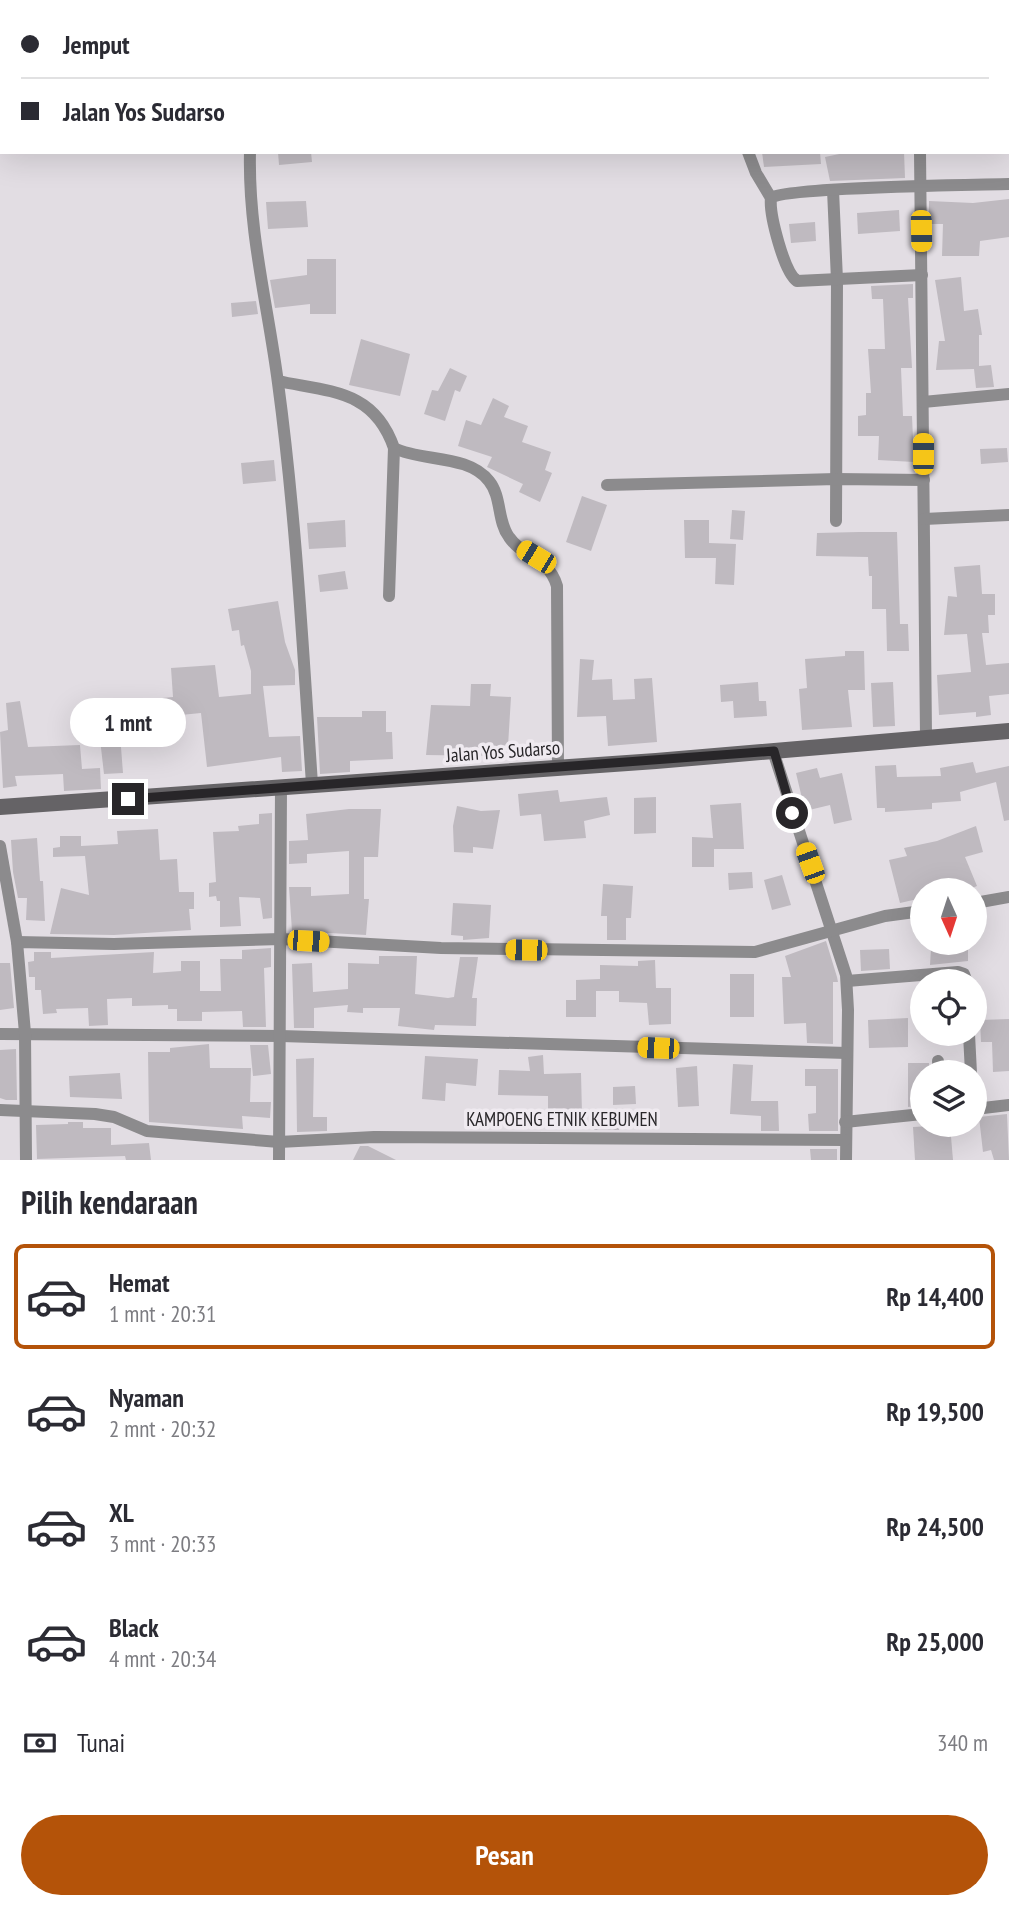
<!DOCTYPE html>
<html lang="id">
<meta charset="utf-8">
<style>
body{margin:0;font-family:"PT Sans Narrow",sans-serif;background:#f7f7f7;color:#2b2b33;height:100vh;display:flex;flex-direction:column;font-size:26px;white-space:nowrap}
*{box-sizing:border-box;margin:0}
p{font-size:23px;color:#7c7c81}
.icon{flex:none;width:38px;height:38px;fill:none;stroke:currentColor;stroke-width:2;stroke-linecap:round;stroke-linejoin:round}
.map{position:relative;height:1160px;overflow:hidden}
.side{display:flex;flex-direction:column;background:#fff;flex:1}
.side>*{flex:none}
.guide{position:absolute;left:0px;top:0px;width:1010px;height:154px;box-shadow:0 7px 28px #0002;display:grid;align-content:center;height:154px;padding:0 21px;background:#fff}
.needle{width:46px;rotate:177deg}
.buttons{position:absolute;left:910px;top:878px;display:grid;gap:14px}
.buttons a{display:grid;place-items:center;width:77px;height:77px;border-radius:50%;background:#fff;box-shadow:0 7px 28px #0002;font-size:35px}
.end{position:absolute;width:32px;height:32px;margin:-16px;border:9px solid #282629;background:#fff;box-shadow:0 0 0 4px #fff}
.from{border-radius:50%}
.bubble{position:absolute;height:49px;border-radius:24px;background:#fff;box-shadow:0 7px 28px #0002;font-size:23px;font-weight:800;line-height:49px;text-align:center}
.car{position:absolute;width:21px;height:42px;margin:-21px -10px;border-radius:9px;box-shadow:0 0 5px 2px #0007;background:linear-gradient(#f5c518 24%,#345 0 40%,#f5c518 0 76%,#345 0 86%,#f5c518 0)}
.guide b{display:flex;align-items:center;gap:24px;height:66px;font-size:26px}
.guide b+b{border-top:2px solid #e1e1e2}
.guide i{width:18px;height:18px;background:#2b2b33}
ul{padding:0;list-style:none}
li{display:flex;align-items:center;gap:21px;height:105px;margin:0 14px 10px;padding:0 7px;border:4px solid transparent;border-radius:10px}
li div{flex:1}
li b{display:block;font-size:26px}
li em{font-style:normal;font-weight:800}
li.on{border-color:#b45309}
li>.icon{width:63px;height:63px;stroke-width:1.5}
h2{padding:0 21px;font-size:32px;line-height:84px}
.pay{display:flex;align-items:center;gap:18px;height:77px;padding:0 21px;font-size:26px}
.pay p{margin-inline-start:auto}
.action{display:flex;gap:14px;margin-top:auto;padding:14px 21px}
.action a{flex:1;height:80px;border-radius:42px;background:#b45309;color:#fff;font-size:28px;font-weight:800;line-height:80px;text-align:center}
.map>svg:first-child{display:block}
.building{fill:#bfbac0}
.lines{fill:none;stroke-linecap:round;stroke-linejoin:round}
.street{stroke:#8c8b8d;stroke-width:12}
.secondary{stroke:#656366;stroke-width:16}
.route{stroke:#282629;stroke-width:9}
.labels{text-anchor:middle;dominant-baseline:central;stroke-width:7;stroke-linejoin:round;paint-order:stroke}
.street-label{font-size:19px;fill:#282629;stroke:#efeaf0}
</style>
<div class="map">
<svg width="1009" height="1160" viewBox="0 0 1009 1160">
<rect width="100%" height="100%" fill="#e2dde3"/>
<g class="building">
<polygon points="278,152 311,152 312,162 279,165"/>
<polygon points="762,152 820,152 821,164 764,167"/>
<polygon points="849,152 904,152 905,178 830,181 825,157"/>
<polygon points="1009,199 1009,237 980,241 979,256 942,256 943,224 929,224 929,201 973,203"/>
<polygon points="306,201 308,227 268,229 266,202"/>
<polygon points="899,210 900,231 858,234 857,213"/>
<polygon points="815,222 816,241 791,243 789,224"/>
<polygon points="307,259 336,259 336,314 310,314 310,304 275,308 270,280 307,275"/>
<polygon points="961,277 964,311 978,309 982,335 979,335 979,366 991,365 994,387 976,388 974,369 936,370 939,341 945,341 935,280"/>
<polygon points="913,284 913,298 908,298 912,368 901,368 903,416 912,416 914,462 878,460 879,436 858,436 858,416 866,415 866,393 871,393 868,349 885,349 883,299 872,299 871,286"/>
<polygon points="256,301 258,314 232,317 231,303"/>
<polygon points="361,339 410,354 400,396 349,385"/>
<polygon points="450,368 467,376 460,392 455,390 445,421 424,414 432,390 438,391"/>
<polygon points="493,398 509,406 504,417 528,426 522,442 551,452 545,470 552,473 540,502 519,492 523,484 487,467 492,457 458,446 466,420 481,425"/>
<polygon points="1007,448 1008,462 981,464 980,449"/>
<polygon points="274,460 276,481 243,484 241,463"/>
<polygon points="582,496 607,505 591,551 566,542"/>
<polygon points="732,510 745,511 743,540 730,539"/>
<polygon points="345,520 346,547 309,549 307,523"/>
<polygon points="684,520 709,520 709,543 736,544 734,585 715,584 716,558 685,558"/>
<polygon points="859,532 897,532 900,624 908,624 909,651 887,651 886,609 872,609 872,576 869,576 868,557 816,556 817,533"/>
<polygon points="980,565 982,594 995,594 995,615 988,615 989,633 982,633 986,665 1009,663 1009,694 989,696 991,715 976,717 976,712 939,715 937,675 971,672 967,634 944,635 948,596 957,597 954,567"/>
<polygon points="345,571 348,589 320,592 318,575"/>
<polygon points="278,601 285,642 295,670 295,685 263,686 269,737 300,736 302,771 282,772 281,757 207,767 201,713 119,721 123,773 104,774 96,704 173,697 171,668 215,665 219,697 251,694 251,671 244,645 241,646 239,630 232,631 228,609"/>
<polygon points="845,651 864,651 865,690 848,690 852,727 802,730 799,689 807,688 805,659 845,656"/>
<polygon points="580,659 594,660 592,680 612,679 613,700 635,699 634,679 652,678 657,742 608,746 606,716 577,717"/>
<polygon points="758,682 759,701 766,701 767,716 734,718 733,701 721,702 720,685"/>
<polygon points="893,682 895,726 873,727 871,683"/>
<polygon points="471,684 491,684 490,696 511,697 508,746 503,746 502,750 490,750 490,756 426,755 431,705 470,706"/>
<polygon points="20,701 28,747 80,745 82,769 100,768 101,789 64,791 63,774 15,776 17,786 3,788 0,732 8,730 6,703"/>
<polygon points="362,711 386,711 386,732 392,732 393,759 350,761 350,772 320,774 317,717 362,717"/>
<polygon points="973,762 976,773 1009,766 1009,820 1004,821 996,782 960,792 961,801 932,803 932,809 885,812 885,808 877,808 875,766 896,765 897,777 941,776 940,768"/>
<polygon points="817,768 820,778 842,773 852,820 834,824 830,805 805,811 796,773"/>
<polygon points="558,790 560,802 607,797 610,815 584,821 586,838 544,841 541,814 520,816 518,794"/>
<polygon points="656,797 656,833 634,834 634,798"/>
<polygon points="741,803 744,849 714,849 714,867 692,867 692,837 713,838 710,805"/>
<polygon points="457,806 481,811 500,810 493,849 473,847 473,853 454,852 453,826"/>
<polygon points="349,809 381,809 378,857 364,857 364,899 369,899 366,935 292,931 289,887 311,887 311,896 349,894 349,851 307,854 307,863 289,864 289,841 308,840 306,814"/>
<polygon points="272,813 272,918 263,919 260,898 239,897 241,926 220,927 220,901 217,901 216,896 209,897 209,883 216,882 213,832 239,831 238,826 259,824 259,814"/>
<polygon points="976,826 983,852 965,857 977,886 965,891 922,891 922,898 900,903 889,860 907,856 904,848 937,841"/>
<polygon points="158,829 160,860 177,859 179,892 194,892 194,909 189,909 191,930 114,935 50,934 61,888 89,895 85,856 53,857 53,848 60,847 60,836 81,836 81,846 118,844 117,831"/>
<polygon points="37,838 40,881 43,881 45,921 26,920 27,898 18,898 13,872 11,840"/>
<polygon points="752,872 753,888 729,890 728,873"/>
<polygon points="782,875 791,905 772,910 764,880"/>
<polygon points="603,884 633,886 631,918 626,918 626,940 607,940 607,916 601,916"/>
<polygon points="453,903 491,905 489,938 463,940 463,936 451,935"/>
<polygon points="826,941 837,977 838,982 833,982 833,1044 807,1043 806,1023 784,1024 782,977 791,977 785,956"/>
<polygon points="934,943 968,943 968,961 930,965 931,949 936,949"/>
<polygon points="271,948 271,967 264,968 266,1027 243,1027 242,1011 202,1012 202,1021 177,1021 177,1009 168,1009 168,1005 132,1006 132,998 107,999 108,1025 89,1026 88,1008 56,1009 57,1013 43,1014 41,990 35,990 35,977 29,977 28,962 34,961 34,952 51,952 51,958 154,952 153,973 181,971 181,961 200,961 200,991 221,991 220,959 242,959 242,950"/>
<polygon points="889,949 890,969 861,971 860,950"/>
<polygon points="379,956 417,956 415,994 448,998 454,997 460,957 478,957 472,998 477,998 476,1026 435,1025 434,1030 398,1026 400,1008 363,1008 363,1013 347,1012 348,1005 314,1008 314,1028 294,1028 292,964 312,963 313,992 348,989 348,963 379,964"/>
<polygon points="655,960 656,988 671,988 671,1024 649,1025 647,1003 619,1002 619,991 596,991 596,1017 566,1017 566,1000 576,1000 576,980 600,979 600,965 638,966 638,961"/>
<polygon points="0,963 10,963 14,1008 0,1010"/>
<rect x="730" y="974" width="24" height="43"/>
<polygon points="908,1018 908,1047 869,1048 868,1020"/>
<polygon points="1009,1019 1009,1071 993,1072 992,1042 981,1042 980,1020"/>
<polygon points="209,1044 210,1068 251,1068 250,1102 271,1102 270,1118 242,1116 243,1129 149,1122 148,1052 170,1052 170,1048"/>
<polygon points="250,1045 268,1045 271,1074 253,1076"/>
<polygon points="16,1049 17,1100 6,1100 0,1098 0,1050"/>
<polygon points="543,1055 544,1074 581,1073 582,1114 548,1115 548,1096 498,1095 499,1070 530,1071 528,1057"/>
<polygon points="425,1056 478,1059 476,1086 446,1083 445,1101 422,1099"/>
<polygon points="314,1058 313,1117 327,1117 327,1131 297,1132 296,1059"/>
<polygon points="908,1063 929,1063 930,1073 922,1073 922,1105 908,1107"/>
<polygon points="733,1064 753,1065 751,1101 778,1101 779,1131 761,1131 761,1116 730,1114"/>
<polygon points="697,1066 699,1106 678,1107 676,1068"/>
<polygon points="805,1069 838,1069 838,1131 809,1131 808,1114 816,1113 816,1086 805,1086"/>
<polygon points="120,1073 122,1099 70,1097 69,1076"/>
<polygon points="635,1086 636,1104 613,1105 613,1087"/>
<polygon points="618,1109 619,1130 594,1130 594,1110"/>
<polygon points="1007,1114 1009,1160 994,1160 991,1150 983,1152 979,1117"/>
<polygon points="68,1122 83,1122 83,1128 111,1128 111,1145 149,1143 151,1160 126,1160 125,1156 37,1159 36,1125 68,1124"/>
<polygon points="950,1125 953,1160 915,1160 913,1127"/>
<polygon points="360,1146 368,1146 396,1160 353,1160"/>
<polygon points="810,1149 837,1149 837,1160 811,1160"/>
</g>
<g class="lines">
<g class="street">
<polyline points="728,0 728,2"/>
<polyline points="916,0 916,2"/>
<polyline points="253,2 253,0"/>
<polyline points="1008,80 1009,80"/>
<path d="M250 152C248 231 268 306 278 383 296 516 303 651 312 784"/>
<polyline points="748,152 756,173 771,198"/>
<polyline points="920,152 926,735"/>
<polyline points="833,190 837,280 836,521"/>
<path d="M922 275 797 281C784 272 769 214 771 198 786 187 976 185 1009 184"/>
<path d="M278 381C331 392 374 390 394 448 422 462 468 454 489 481 502 497 497 521 509 537 524 559 548 556 557 586L558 768"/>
<polyline points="923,402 1009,394"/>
<polyline points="607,485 836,479 924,480"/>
<polyline points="924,519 1009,515"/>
<polyline points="389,596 394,448"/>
<polyline points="773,751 846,975 848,1010 846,1160"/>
<polyline points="0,846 17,942"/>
<polyline points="975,903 1009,897"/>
<polyline points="847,981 958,972 964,974 967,982"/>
<polyline points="0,1034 281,1036 847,1053"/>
<polyline points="969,1034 971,1073"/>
<polyline points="938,1061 939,1073"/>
<polyline points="975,1109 1009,1105"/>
<polyline points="0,1110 95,1114 114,1117 147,1131 279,1142 374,1137 845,1140"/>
<polyline points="845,1122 922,1114"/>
<polyline points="26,1160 25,1033 17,942 114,944 281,939 441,948 755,952 885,916 922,911"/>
<polyline points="279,1160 281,788"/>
</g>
<polyline class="secondary" points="0,807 656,761 1009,731"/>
</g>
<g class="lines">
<polyline class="route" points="128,799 774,751 792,813"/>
</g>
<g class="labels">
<g class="street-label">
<text transform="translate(503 751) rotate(-4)">Jalan Yos Sudarso</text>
<text x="562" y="1119">KAMPOENG ETNIK KEBUMEN</text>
</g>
</g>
</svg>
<div class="buttons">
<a><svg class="needle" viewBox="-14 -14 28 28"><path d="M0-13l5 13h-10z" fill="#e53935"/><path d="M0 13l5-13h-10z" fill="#7c7c81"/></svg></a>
<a><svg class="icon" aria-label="locate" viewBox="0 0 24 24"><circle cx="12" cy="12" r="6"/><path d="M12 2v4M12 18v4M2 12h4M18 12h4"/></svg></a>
<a><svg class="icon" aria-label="layers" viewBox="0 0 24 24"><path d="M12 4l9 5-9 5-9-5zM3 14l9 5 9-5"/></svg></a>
</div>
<i class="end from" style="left:792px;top:813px"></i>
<i class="end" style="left:128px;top:799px"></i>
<div class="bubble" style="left:70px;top:698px;width:116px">1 mnt</div>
<i class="car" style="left:921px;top:231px;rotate:179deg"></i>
<i class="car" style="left:923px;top:454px;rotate:0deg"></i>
<i class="car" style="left:536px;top:557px;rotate:301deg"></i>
<i class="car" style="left:810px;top:863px;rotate:340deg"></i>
<i class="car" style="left:308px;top:941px;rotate:93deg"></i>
<i class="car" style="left:526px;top:950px;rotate:271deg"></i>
<i class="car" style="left:658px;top:1048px;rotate:272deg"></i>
<div class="guide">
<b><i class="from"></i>Jemput</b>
<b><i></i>Jalan Yos Sudarso</b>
</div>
</div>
<section class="side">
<h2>Pilih kendaraan</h2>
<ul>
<li class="on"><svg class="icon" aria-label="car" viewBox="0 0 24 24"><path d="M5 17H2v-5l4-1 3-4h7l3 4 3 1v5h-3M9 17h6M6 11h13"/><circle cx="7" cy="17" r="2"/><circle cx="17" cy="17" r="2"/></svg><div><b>Hemat</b><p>1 mnt · 20:31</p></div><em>Rp 14,400</em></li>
<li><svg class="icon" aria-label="car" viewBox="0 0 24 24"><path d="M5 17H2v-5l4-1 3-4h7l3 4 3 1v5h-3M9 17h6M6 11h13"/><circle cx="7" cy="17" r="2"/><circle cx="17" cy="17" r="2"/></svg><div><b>Nyaman</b><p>2 mnt · 20:32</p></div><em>Rp 19,500</em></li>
<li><svg class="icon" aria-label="car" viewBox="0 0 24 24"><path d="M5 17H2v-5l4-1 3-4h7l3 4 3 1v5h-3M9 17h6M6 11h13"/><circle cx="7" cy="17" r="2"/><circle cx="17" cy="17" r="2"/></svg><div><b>XL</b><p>3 mnt · 20:33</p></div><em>Rp 24,500</em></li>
<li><svg class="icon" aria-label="car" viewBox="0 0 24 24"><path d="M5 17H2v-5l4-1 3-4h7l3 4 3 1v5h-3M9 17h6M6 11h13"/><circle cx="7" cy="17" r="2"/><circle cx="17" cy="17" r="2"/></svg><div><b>Black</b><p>4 mnt · 20:34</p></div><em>Rp 25,000</em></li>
</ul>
<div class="pay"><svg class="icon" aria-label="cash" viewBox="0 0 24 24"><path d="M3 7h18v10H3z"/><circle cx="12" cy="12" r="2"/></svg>Tunai<p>340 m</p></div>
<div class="action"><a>Pesan</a></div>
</section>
